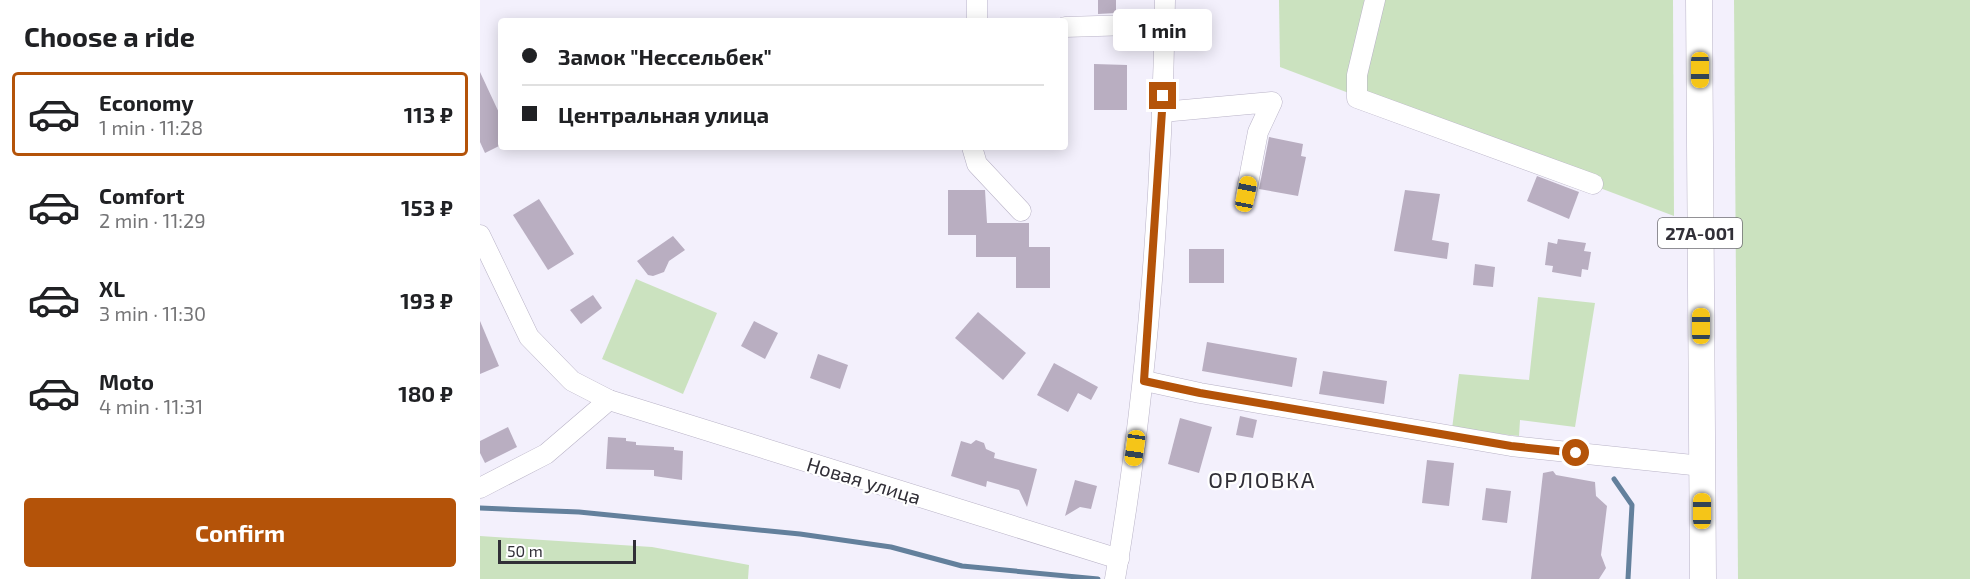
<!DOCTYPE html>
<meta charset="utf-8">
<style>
body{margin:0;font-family:"Exo 2",sans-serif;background:#f2f2f2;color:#202124;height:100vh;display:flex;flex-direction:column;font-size:22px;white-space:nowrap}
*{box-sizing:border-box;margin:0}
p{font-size:20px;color:#757577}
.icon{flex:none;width:33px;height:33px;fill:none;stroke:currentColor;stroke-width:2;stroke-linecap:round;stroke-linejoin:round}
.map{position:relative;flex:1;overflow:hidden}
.drawer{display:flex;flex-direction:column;background:#fff;width:480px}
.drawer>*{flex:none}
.top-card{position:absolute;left:18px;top:18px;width:570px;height:132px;border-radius:6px;box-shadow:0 3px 15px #0003;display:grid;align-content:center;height:132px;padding:0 24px;background:#fff}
.scale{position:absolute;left:18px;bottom:15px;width:138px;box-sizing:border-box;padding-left:6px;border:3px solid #312f37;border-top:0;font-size:16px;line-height:21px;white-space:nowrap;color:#312f37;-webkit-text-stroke:4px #fff;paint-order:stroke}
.end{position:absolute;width:27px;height:27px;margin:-14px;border:8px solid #b45309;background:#fff;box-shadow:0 0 0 3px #fff}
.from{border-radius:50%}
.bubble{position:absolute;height:42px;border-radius:6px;background:#fff;box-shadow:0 3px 15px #0003;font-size:20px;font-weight:700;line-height:42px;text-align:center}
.car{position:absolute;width:18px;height:36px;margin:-18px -9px;border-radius:8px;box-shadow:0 0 4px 2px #0007;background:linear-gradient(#f5c518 24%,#345 0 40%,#f5c518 0 76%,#345 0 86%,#f5c518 0)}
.top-card b{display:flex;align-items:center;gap:21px;height:57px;font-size:22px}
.top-card b+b{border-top:2px solid #e0e0e0}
.top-card i{width:15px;height:15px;background:#202124}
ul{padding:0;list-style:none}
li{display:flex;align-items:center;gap:18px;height:84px;margin:0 12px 9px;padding:0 12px;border:3px solid transparent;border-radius:6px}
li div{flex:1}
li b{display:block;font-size:22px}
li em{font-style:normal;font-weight:700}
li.active{border-color:#b45309}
li>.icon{width:54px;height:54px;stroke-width:1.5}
h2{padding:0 24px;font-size:27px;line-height:72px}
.action{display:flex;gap:12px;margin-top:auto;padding:12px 24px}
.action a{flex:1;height:69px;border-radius:6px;background:#b45309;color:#fff;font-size:24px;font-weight:700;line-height:69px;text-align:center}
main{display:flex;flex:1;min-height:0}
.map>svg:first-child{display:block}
.green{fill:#cbe2bf}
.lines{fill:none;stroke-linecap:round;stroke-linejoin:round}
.stream{stroke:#63809c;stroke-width:5}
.building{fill:#b9aec1}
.minor-casing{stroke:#b9b3c7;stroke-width:21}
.major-casing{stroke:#b9b3c7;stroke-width:27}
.minor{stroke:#fff;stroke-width:20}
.major{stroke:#fff;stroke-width:26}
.route{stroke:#b45309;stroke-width:8}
.labels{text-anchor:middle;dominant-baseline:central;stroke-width:4.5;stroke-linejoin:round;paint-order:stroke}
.shield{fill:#fff;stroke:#6f6d73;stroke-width:1.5}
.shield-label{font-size:18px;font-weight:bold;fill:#312f37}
.street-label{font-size:20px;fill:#312f37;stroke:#fff}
.quarter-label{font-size:22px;letter-spacing:1.5px;fill:#312f37;stroke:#fff}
</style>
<main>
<section class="drawer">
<h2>Choose a ride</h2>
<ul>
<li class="active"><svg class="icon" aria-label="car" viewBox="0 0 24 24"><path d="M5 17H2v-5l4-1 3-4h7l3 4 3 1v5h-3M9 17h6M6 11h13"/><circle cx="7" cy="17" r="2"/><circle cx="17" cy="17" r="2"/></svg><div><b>Economy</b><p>1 min · 11:28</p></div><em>113 ₽</em></li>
<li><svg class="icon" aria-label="car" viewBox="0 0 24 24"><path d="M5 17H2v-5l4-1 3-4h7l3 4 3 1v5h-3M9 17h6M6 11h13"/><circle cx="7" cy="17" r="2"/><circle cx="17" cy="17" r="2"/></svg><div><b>Comfort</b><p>2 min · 11:29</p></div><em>153 ₽</em></li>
<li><svg class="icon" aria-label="car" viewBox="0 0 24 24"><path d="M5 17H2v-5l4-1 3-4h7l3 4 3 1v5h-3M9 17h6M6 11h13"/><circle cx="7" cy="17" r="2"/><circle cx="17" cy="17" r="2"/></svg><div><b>XL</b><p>3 min · 11:30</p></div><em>193 ₽</em></li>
<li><svg class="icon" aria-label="car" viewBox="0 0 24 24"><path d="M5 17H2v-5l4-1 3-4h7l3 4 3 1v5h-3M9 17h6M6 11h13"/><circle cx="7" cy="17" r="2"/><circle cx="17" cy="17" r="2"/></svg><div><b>Moto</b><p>4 min · 11:31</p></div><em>180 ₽</em></li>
</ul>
<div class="action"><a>Confirm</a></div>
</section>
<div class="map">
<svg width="1490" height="579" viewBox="0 0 1490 579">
<rect width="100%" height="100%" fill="#f3f0fc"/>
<g class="green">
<polygon points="799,0 1193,0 1194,216 800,67"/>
<polygon points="1254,0 1490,0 1490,579 1258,579"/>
<polygon points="156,279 237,313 203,394 122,359"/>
<polygon points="1058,297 1115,303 1095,427 1040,420 1039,436 972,429 979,374 1049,380"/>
<polygon points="0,536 172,547 269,565 268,579 0,579"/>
</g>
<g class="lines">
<g class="stream">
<polyline points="1134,479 1152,505 1148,579"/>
<polyline points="0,508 99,512 320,534 411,547 482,566 618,579"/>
</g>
</g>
<g class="building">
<polygon points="618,0 636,0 636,13 618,14"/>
<polygon points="614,64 647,65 647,110 614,110"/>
<polygon points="0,72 21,117 21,145 5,153 0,142"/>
<polygon points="789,137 823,144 821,156 826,157 818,196 779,189"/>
<polygon points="1057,176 1099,192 1089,219 1047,201"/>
<polygon points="468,190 505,190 507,223 549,223 549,247 570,247 570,288 536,288 536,257 496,257 496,235 468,235"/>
<polygon points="925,190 960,194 952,240 969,243 967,259 914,251"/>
<polygon points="59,199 94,254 68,270 33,215"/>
<polygon points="193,236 205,250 189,261 184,272 173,276 168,275 157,261"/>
<polygon points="1078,239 1106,243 1104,251 1111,252 1108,270 1102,269 1101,277 1072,272 1073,266 1065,265 1068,242 1077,244"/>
<rect x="709" y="249" width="35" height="34"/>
<polygon points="995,264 1015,267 1013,287 993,285"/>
<polygon points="113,295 122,308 101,324 90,310"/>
<polygon points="498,312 546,353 523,380 475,338"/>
<polygon points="0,321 19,366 0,374"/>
<polygon points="274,321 298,333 285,359 261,346"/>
<polygon points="727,342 817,358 812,387 722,371"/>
<polygon points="338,354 368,365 360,389 330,378"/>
<polygon points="574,363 618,387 611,400 598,393 588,412 557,395"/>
<polygon points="843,371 907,381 904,404 839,394"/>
<polygon points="760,416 777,420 773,438 756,435"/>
<polygon points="700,418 732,427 719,473 688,464"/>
<polygon points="28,427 37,447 5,463 0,453 0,441"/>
<polygon points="128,437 146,438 146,441 156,442 156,445 194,447 194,450 203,451 202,480 174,476 174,470 126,469"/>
<polygon points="496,440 504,443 506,449 515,453 514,458 557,469 547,507 539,490 507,481 506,487 471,476 481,441 491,444"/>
<polygon points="947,460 974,463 969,506 942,503"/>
<polygon points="1073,471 1076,475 1115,482 1116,496 1127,506 1121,555 1126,568 1119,579 1051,579 1063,473"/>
<polygon points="595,480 617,486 611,509 600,507 585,516"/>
<polygon points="1006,488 1031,491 1027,523 1002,520"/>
</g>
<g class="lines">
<defs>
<g id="minor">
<polyline points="895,0 877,75 877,98 1113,184"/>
<polyline points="497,21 497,0"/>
<polyline points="585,27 684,24"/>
<polyline points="682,112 792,102 778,132 766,194"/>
<polyline points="492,147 497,164 541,211"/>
<polyline points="0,235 49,337 92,381 129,400 639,559"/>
<polyline points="665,381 720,393 1031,446 1222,466"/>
<polyline points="0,488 66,454 129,400"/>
<path d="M635 579C668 388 682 194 685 0"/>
</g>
<polyline id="major" points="1219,0 1223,579"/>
</defs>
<use href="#minor" class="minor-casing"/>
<use href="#major" class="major-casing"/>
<use href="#minor" class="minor"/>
<use href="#major" class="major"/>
</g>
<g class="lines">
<polyline class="route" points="683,96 664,381 720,393 1031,446 1096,453"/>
</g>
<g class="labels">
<rect class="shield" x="1178" y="218" width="84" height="30" rx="4.5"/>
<g class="shield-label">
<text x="1220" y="233">27А-001</text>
</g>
<g class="street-label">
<text transform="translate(384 480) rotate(17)">Новая улица</text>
</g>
<g class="quarter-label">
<text x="782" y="479">ОРЛОВКА</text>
</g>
</g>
</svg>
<div class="scale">50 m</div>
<i class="end from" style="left:1096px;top:453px"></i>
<i class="end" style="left:683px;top:96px"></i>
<div class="bubble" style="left:633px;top:9px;width:99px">1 min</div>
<i class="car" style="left:1220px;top:70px;rotate:180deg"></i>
<i class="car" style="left:766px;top:194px;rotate:11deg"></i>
<i class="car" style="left:1221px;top:326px;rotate:0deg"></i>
<i class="car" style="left:655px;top:448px;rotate:188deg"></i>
<i class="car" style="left:1222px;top:511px;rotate:0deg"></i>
<div class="top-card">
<b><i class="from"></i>Замок &quot;Нессельбек&quot;</b>
<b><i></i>Центральная улица</b>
</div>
</div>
</main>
